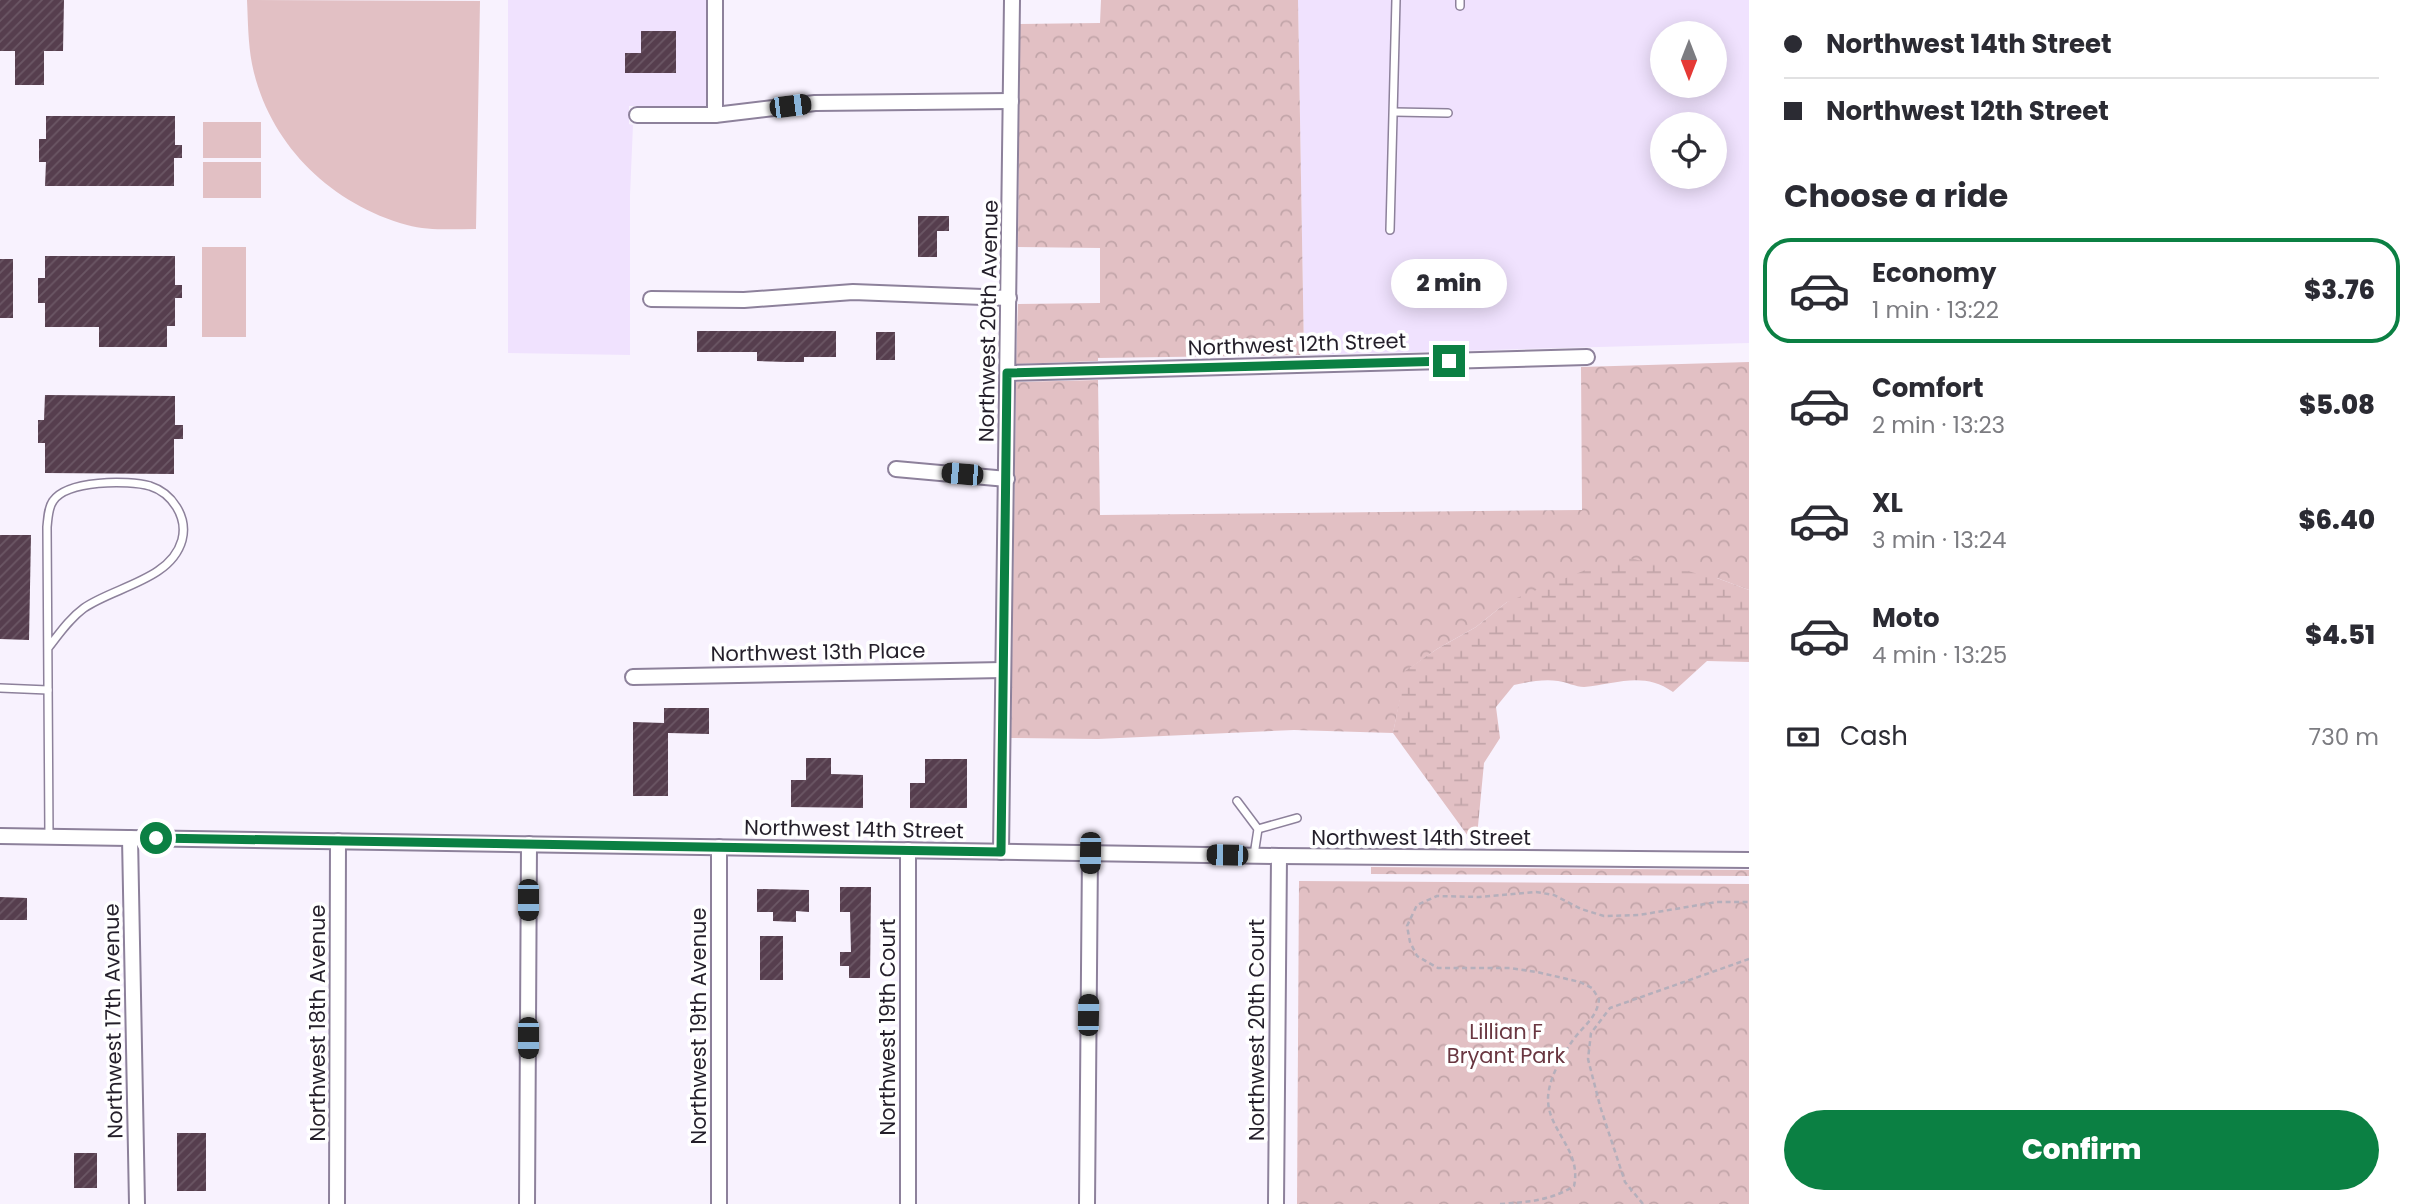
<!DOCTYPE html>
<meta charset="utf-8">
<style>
body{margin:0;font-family:Poppins,sans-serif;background:#f2f2f3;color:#2b2b33;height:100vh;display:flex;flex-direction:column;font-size:26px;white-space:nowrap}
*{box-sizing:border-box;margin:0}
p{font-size:23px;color:#7c7c81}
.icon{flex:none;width:38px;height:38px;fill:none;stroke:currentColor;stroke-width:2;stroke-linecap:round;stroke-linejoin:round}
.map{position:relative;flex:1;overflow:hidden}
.drawer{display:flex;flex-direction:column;background:#fff;width:665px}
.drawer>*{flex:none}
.banner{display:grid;align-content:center;height:154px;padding:0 35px;background:#fff}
.needle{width:46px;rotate:180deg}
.fabs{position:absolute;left:1650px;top:21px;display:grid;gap:14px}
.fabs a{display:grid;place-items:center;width:77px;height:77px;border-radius:50%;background:#fff;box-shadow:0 4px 18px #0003;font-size:35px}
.end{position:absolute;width:32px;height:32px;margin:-16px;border:9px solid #0b8043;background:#fff;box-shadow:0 0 0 4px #fff}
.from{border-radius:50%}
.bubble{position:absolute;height:49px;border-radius:24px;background:#fff;box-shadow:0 4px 18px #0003;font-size:23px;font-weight:800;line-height:49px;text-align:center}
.car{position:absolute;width:21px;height:42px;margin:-21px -10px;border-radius:9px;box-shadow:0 0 5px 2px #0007;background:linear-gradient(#222 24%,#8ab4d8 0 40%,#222 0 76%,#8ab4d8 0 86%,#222 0)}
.banner b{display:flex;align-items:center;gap:24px;height:66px;font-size:26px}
.banner b+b{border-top:2px solid #e1e1e2}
.banner i{width:18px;height:18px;background:#2b2b33}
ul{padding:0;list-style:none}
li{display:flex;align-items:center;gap:21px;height:105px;margin:0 14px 10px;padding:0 21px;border:4px solid transparent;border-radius:28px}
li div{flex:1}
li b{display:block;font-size:26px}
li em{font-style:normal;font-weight:800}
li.selected{border-color:#0b8043}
li>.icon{width:63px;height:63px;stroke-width:1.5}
h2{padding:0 35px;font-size:32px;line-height:84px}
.pay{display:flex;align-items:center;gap:18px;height:77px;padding:0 35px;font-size:26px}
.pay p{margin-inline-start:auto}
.cta{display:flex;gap:14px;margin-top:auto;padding:14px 35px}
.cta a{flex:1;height:80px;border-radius:42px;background:#0b8043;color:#fff;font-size:28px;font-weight:800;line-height:80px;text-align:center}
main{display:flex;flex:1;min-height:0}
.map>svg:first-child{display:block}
.built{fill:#f0e2fe;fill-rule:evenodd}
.grass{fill:#e2c0c4}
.forest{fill:url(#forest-crowns)}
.wetland{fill:url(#wetland-marsh)}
.building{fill:url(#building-hatch)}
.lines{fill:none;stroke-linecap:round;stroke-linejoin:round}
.service-casing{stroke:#8d819b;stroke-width:10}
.minor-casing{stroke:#8d819b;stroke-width:18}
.path{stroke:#b5afbb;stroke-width:2.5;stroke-dasharray:5 3.5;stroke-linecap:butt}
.service{stroke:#fff;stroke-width:7}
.minor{stroke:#fff;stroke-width:14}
.route{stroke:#0b8043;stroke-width:9}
.labels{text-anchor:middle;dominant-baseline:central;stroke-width:7;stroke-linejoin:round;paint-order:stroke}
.street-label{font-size:21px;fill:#241f2a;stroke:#fff}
.park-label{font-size:21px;fill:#6a3741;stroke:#fff}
</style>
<main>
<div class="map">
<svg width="1749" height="1204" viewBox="0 0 1749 1204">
<defs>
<pattern id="forest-crowns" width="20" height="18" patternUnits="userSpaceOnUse" patternTransform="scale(1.75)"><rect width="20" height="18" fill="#e2c0c4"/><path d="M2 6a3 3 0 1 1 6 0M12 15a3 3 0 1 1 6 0" fill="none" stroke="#c2a5a9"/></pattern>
<pattern id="wetland-marsh" width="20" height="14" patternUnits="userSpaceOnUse" patternTransform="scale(1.75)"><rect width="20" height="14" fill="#e2c0c4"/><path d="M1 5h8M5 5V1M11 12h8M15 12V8" fill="none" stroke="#c2a5a9"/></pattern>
<pattern id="building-hatch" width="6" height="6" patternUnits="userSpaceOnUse" patternTransform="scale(1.75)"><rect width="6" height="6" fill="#563e4e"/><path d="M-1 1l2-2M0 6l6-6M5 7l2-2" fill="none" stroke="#6b5765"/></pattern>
</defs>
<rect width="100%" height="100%" fill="#f8f2fe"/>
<g class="built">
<polygon points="508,0 707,0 706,106 629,106 629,124 633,125 630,195 630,355 508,353"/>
<path d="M1298 0H1749V343L1304 355ZM1662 33H1715V86H1662ZM1662 124H1715V177H1662Z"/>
</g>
<g class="grass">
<path d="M247 0 480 1 476 229C453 229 429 231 407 225 330 204 268 143 252 64 248 43 248 21 247 0Z"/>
<rect x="203" y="122" width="58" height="36"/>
<rect x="203" y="162" width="58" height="36"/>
<rect x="202" y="247" width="44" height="90"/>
</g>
<g class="forest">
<polygon points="1101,0 1298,0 1304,355 1098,358 1098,361 1016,364 1018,304 1100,303 1100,248 1018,247 1020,24 1100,23"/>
<polygon points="1749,362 1749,590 1717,578 1507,602 1476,627 1437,649 1406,671 1393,733 1294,730 1098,739 1011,738 1016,382 1098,380 1100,515 1582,510 1581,367"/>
<polygon points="1371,867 1749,870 1749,876 1371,874"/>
<polygon points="1299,881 1749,884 1749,1204 1297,1204"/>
</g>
<path class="wetland" d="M1620 556 1717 578 1749 590V662L1707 661 1673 692C1643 671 1617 684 1584 687 1576 687 1566 682 1558 681 1543 679 1528 682 1514 685L1496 707 1500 738 1484 763 1476 847 1393 733 1405 671 1437 649 1476 627 1507 602Z"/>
<g class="building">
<polygon points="0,0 64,0 63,51 44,51 44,85 15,85 15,51 0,51"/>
<polygon points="641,31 676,31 676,73 625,73 625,53 641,53"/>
<polygon points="46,116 175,116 175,145 182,145 182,158 174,158 174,186 45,186 46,162 39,162 39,139 46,139"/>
<polygon points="918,216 949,216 949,231 937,231 937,257 918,257"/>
<polygon points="45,256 175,256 175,285 182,285 182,298 175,298 175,326 167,326 167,347 99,347 99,327 45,327 45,303 38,303 38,278 45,278"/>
<rect x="0" y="259" width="13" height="59"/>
<polygon points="697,331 836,331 836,357 804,357 804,362 786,362 757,361 757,352 697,352"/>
<rect x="876" y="332" width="19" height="28"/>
<polygon points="45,395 175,396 175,425 183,425 183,439 174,439 174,474 45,473 45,443 38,443 38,420 44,420"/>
<polygon points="0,535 31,535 29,640 0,639"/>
<polygon points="664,708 709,708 709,734 668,733 668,796 633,796 633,722 664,723"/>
<polygon points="806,758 831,758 831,774 863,775 863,808 791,807 791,780 806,780"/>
<polygon points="925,759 967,759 967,808 910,808 910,783 925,783"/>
<polygon points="840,887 871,887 870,978 849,978 849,966 840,966 840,952 851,952 850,912 840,912"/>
<polygon points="757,889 809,890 809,912 796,911 796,922 773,921 773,912 757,912"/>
<polygon points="0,897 27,898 27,920 0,920"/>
<rect x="760" y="936" width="23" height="44"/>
<rect x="177" y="1133" width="29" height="58"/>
<rect x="74" y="1153" width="23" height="35"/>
</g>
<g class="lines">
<defs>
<g id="service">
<polyline points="1460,6 1460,0"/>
<polyline points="1394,112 1448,113"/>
<polyline points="1390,230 1396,0"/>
<path d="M48 648C59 634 69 619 84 608 114 587 171 580 182 540 188 517 172 493 150 486 128 480 67 480 53 501 48 508 48 518 47 527L49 837"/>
<polyline points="0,688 48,690"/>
<polyline points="1237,801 1258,829 1254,855"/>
<polyline points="1258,829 1297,818"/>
</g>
<g id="minor">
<polyline points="637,115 715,115 815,103 1011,101"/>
<polyline points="715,115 715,0"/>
<polyline points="651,299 744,300 853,292 1009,298"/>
<polyline points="1008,373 1587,357"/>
<polyline points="896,469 1007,479"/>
<polyline points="633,677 1003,670"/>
<polyline points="0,836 1279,856 1749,860"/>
<polyline points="130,838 137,1204"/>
<polyline points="719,847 719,1204"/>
<polyline points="908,850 908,1204"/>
<polyline points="1001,852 1012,0"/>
<polyline points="337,1204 338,841"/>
<polyline points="527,1204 529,844"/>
<polyline points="1087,1204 1090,853"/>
<polyline points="1276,1204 1279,856"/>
</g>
</defs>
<use href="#service" class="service-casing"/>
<use href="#minor" class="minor-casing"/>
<g class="path">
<path d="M1500 1204C1527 1202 1550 1201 1574 1186 1582 1150 1548 1131 1548 1099 1548 1080 1562 1055 1573 1040 1584 1025 1597 1018 1599 999L1592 988 1580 982 1537 972 1510 968H1438L1417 956 1410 942 1407 926 1417 905 1437 896 1479 897 1536 892 1554 895 1581 909 1604 916 1639 915 1717 902H1749"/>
<polyline points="1643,1204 1625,1182 1600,1106 1588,1059 1591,1033 1610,1008 1749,959"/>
</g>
<use href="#service" class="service"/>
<use href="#minor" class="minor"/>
</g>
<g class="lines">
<polyline class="route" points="156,838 1001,852 1007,373 1449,361"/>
</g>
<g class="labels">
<g class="street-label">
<text transform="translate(988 321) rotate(-89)">Northwest 20th Avenue</text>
<text transform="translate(1297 344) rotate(-2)">Northwest 12th Street</text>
<text transform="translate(818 652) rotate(-1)">Northwest 13th Place</text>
<text transform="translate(854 829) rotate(1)">Northwest 14th Street</text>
<text x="1421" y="837">Northwest 14th Street</text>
<text transform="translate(113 1021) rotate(-91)">Northwest 17th Avenue</text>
<text transform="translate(317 1023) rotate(-90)">Northwest 18th Avenue</text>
<text transform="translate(698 1026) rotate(-90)">Northwest 19th Avenue</text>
<text transform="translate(887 1027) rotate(-90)">Northwest 19th Court</text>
<text transform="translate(1256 1030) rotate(-90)">Northwest 20th Court</text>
</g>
<g class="park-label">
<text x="1506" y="1031">Lillian F<tspan x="1506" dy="24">Bryant Park</tspan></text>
</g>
</g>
</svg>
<div class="fabs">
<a><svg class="needle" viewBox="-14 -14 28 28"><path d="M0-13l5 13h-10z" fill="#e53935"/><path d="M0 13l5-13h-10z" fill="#7c7c81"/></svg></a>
<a><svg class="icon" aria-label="locate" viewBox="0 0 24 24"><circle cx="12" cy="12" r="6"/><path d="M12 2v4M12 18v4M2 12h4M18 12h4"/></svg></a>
</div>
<i class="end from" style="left:156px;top:838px"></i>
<i class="end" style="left:1449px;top:361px"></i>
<div class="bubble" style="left:1391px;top:259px;width:116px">2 min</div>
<i class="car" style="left:790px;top:106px;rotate:83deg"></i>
<i class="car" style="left:962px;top:474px;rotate:275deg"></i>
<i class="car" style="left:1090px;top:853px;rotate:181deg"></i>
<i class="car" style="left:1227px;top:855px;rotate:271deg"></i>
<i class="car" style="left:528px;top:900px;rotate:180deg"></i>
<i class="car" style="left:1088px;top:1015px;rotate:1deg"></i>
<i class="car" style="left:528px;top:1038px;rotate:180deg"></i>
</div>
<section class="drawer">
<div class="banner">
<b><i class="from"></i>Northwest 14th Street</b>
<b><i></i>Northwest 12th Street</b>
</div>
<h2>Choose a ride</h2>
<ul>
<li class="selected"><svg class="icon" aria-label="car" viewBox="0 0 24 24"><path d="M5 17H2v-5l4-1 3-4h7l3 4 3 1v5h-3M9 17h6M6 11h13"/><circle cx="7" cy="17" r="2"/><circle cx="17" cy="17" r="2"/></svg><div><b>Economy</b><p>1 min · 13:22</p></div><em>$3.76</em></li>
<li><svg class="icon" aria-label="car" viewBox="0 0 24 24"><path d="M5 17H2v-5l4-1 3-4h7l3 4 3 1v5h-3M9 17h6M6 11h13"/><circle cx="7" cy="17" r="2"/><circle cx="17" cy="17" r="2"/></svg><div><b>Comfort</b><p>2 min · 13:23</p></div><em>$5.08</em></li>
<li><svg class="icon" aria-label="car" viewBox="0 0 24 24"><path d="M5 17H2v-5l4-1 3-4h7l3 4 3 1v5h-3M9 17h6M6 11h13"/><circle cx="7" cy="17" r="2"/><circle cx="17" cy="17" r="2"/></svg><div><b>XL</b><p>3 min · 13:24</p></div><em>$6.40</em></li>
<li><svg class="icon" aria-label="car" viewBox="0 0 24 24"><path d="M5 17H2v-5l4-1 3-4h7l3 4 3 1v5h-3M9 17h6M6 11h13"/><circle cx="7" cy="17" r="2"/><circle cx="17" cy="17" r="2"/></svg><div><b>Moto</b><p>4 min · 13:25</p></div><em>$4.51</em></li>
</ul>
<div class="pay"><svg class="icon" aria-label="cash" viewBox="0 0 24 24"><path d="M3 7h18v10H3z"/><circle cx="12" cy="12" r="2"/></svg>Cash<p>730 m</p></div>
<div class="cta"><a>Confirm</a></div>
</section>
</main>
